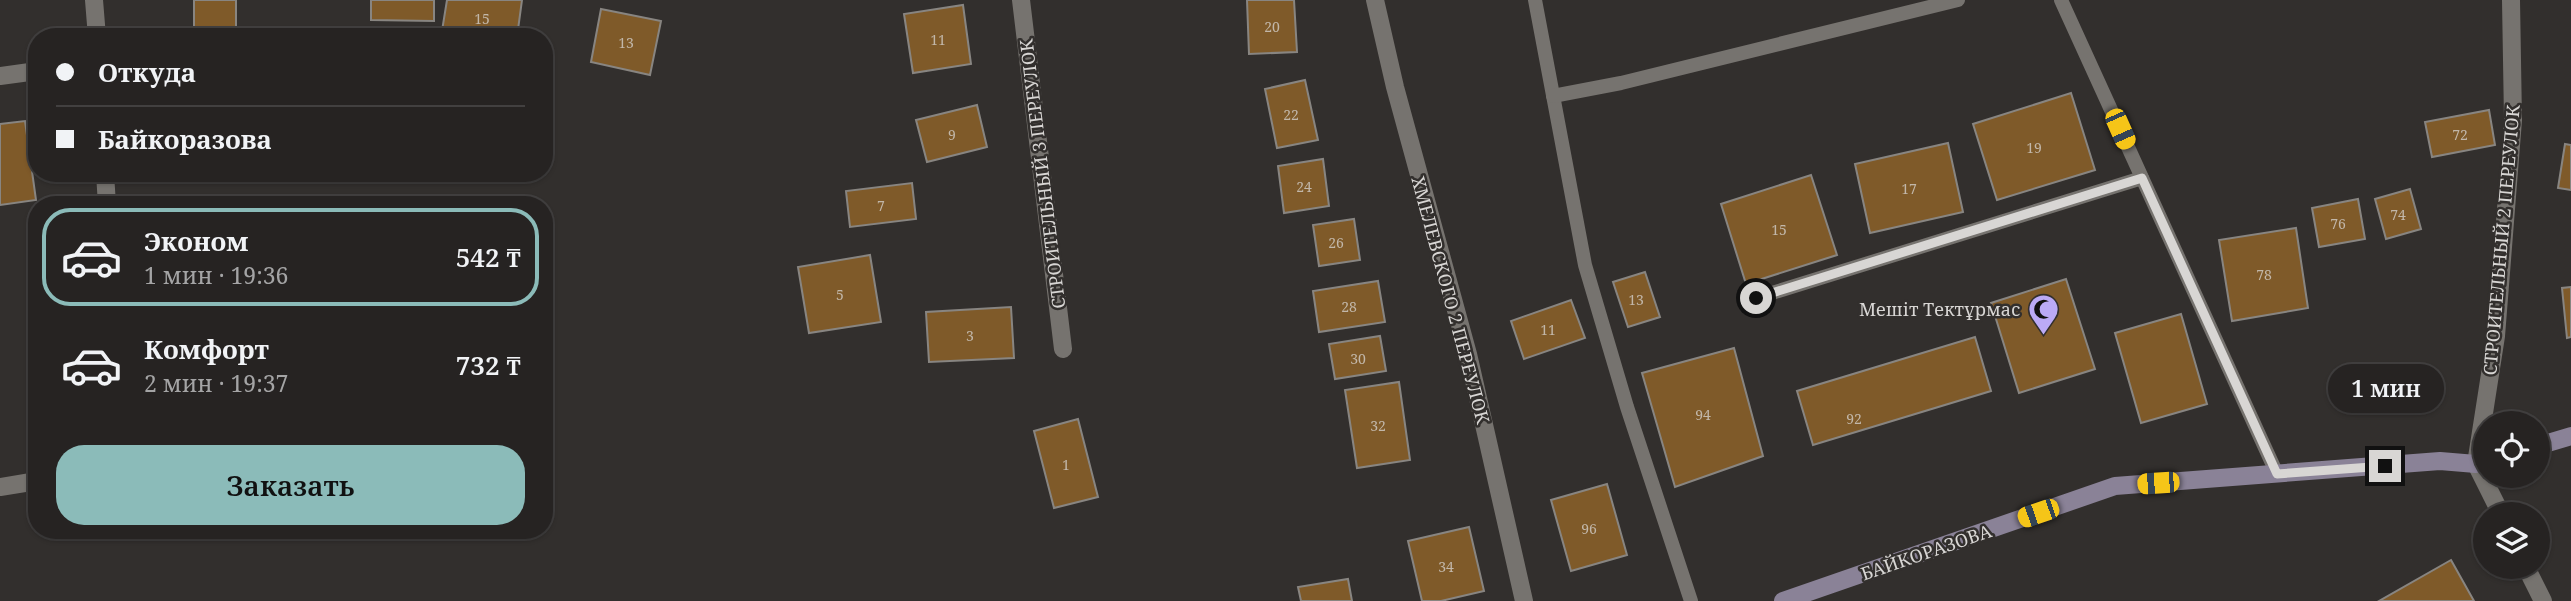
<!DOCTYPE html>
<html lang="ru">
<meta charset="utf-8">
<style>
body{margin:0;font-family:"Noto Serif",serif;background:#2e2b2a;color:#f1f3f6;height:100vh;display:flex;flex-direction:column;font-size:26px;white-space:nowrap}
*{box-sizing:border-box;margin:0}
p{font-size:23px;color:#a4a4a5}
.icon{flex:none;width:38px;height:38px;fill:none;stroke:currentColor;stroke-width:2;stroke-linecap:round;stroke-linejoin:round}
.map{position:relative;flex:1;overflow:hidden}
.sheet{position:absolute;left:28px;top:196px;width:525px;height:343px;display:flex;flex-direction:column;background:#262322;border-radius:28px;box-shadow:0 2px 5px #0004,0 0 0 2px #424040}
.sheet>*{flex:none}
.banner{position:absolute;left:28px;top:28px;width:525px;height:154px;border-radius:28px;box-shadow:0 2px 5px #0004,0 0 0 2px #424040;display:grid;align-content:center;height:154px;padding:0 28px;background:#262322}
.fabs{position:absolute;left:2473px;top:411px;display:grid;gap:14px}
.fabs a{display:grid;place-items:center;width:77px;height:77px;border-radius:50%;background:#262322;box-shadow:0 2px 5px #0004,0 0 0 2px #424040;font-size:35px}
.end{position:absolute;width:32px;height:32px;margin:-16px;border:9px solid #d8d6d4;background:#111;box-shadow:0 0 0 4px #111}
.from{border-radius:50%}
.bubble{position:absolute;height:49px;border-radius:24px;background:#262322;box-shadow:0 2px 5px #0004,0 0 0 2px #424040;font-size:23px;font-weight:600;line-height:49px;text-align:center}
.car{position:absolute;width:21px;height:42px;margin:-21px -10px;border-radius:9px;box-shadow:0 0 5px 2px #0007;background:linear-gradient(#f5c518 24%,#345 0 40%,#f5c518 0 76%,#345 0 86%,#f5c518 0)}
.banner b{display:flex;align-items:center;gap:24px;height:66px;font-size:26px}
.banner b+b{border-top:2px solid #424040}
.banner i{width:18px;height:18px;background:#f1f3f6}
ul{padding:12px 0 0;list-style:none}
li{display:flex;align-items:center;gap:21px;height:98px;margin:0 14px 10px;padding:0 14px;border:4px solid transparent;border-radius:28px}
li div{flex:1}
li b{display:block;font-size:26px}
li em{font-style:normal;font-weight:600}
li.on{border-color:#8bbbb9}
li>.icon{width:63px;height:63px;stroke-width:1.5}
.action{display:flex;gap:14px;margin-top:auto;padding:14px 28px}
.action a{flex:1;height:80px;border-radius:28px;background:#8bbbb9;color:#111;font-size:28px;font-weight:600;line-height:80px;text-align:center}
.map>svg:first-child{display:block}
.building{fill:#7f5a29;stroke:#888581;stroke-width:2}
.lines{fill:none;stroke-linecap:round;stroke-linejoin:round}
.lane{stroke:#76736f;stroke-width:14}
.street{stroke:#76736f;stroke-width:18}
.secondary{stroke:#8a8297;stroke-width:18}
.route{stroke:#d8d6d4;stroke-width:9}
.labels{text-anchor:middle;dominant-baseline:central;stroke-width:5;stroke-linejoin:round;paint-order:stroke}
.number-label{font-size:14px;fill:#c2b7a9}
.street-label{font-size:18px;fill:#d8d6d4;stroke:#322f2d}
.poi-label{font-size:18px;fill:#d8d6d4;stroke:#322f2d;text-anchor:end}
</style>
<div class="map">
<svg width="2571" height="601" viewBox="0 0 2571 601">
<rect width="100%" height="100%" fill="#322f2d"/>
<g class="building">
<rect x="194" y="0" width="42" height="37"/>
<polygon points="371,0 434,0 434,21 371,20"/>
<polygon points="447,0 522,0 517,37 441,37"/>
<polygon points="1247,0 1294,0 1297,52 1249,54"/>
<polygon points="963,5 971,64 913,73 904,14"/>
<polygon points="601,9 661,21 650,75 591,62"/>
<polygon points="1305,80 1318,140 1277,148 1265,89"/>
<polygon points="2071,93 2095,170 1997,200 1973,124"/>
<polygon points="977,105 987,147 927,162 916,120"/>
<polygon points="2489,110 2495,145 2432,157 2425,122"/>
<polygon points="25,121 36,200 0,205 0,124"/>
<polygon points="1948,143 1963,212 1870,233 1855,164"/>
<polygon points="2565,144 2571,145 2571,190 2558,188"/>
<polygon points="1323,159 1329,206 1284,213 1278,166"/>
<polygon points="1811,175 1837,255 1746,284 1721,204"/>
<polygon points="912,183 916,219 850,227 846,191"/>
<polygon points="2410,189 2421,229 2386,239 2375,199"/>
<polygon points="2358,199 2365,239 2319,247 2312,208"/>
<polygon points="1354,219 1360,260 1319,266 1313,225"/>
<polygon points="2296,228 2308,308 2232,321 2219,240"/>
<polygon points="870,255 881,322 809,333 798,267"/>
<polygon points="1645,272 1660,317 1628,327 1613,282"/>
<polygon points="2066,279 2095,369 2019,393 1991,303"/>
<polygon points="1378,281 1385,322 1319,332 1313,291"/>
<polygon points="2571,287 2571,337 2567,338 2562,288"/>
<polygon points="1571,300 1585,338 1524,359 1511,321"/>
<polygon points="1011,307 1014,358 929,362 926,312"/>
<polygon points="2181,314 2207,404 2141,423 2115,333"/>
<polygon points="1380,336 1386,371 1335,379 1329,344"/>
<polygon points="1975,337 1991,391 1813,445 1797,391"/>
<polygon points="1734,348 1763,456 1675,487 1642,373"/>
<polygon points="1399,382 1410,460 1357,468 1345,390"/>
<polygon points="1078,419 1098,497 1054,508 1034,431"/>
<polygon points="1607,484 1627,555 1571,571 1551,500"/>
<polygon points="1469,527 1484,591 1441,601 1422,601 1408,541"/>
<polygon points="2451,560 2474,601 2379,601"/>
<polygon points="1348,579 1352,601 1301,601 1298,587"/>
</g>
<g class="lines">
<g class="lane">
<polyline points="1535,0 1585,265 1627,407 1691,601"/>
<polyline points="2061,0 2277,474"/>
<polyline points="1553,96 1621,83 1958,0"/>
<polyline points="1756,298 2142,178"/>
</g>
<g class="street">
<polyline points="94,0 97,37"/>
<polyline points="1021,0 1063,349"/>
<polyline points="1375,0 1395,87 1468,354 1524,601"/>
<polyline points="0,76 37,71"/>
<polyline points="105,173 107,205"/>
<polyline points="0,487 37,481"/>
<polyline points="2501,514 2476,464 2496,336 2513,120 2511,0"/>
<polyline points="2526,567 2543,601"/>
</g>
<g class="secondary">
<polyline points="2538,446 2571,436"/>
<polyline points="1783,601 2115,486 2440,461 2476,464 2485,461"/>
</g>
</g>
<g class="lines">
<polyline class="route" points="1756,298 2142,178 2277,474 2385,466"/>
</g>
<defs>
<symbol id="mosque-pin" viewBox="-11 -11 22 30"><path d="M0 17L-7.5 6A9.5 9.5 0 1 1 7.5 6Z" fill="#bbaaf6" stroke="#322f2d"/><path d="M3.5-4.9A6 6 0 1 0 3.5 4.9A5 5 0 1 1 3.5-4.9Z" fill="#111"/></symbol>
</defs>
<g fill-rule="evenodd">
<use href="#mosque-pin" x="2026" y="292" width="35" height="47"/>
</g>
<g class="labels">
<g class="number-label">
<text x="482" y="18">15</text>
<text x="1272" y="26">20</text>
<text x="938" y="39">11</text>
<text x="626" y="42">13</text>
<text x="1291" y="114">22</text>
<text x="952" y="134">9</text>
<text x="2460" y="134">72</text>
<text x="2034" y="147">19</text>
<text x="1304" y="186">24</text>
<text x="1909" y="188">17</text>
<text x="881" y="205">7</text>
<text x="2398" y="214">74</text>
<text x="2338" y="223">76</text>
<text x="1779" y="229">15</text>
<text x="1336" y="242">26</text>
<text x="2264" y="274">78</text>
<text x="840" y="294">5</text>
<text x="1636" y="299">13</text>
<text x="1349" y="306">28</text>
<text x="1548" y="329">11</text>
<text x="970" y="335">3</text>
<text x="1358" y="358">30</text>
<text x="1703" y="414">94</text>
<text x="1854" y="418">92</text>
<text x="1378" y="425">32</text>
<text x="1066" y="464">1</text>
<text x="1589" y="528">96</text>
<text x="1446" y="566">34</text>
</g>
<g class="street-label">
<text transform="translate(1042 174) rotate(-97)">СТРОИТЕЛЬНЫЙ 3 ПЕРЕУЛОК</text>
<text transform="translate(2501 240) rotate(-85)">СТРОИТЕЛЬНЫЙ 2 ПЕРЕУЛОК</text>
<text transform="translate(1451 300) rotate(75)">ХМЕЛЕВСКОГО 2 ПЕРЕУЛОК</text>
<text transform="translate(1926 552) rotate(-19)">БАЙКОРАЗОВА</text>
</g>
<g class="poi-label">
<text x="2020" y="309">Мешіт Тектұрмас</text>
</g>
</g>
</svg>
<div class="fabs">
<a><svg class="icon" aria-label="locate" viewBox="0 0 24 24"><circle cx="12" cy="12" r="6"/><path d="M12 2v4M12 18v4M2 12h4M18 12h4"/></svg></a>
<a><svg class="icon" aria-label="layers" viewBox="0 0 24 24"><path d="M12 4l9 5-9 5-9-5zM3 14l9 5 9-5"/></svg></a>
</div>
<i class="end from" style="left:1756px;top:298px"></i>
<i class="end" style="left:2385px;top:466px"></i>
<div class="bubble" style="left:2328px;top:364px;width:116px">1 мин</div>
<i class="car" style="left:2120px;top:129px;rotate:156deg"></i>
<i class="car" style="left:2158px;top:483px;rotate:266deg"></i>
<i class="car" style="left:2038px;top:513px;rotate:251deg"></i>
<div class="banner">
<b><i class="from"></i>Откуда</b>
<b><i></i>Байкоразова</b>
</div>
<section class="sheet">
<ul>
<li class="on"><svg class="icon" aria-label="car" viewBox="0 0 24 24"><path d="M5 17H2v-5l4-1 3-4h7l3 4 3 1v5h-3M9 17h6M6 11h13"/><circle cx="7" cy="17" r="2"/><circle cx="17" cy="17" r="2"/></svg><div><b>Эконом</b><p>1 мин · 19:36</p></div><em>542 ₸</em></li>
<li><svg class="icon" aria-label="car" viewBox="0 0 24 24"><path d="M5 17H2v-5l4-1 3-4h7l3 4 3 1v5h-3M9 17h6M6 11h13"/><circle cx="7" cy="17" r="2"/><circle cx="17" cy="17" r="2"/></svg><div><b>Комфорт</b><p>2 мин · 19:37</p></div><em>732 ₸</em></li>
</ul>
<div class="action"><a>Заказать</a></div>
</section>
</div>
